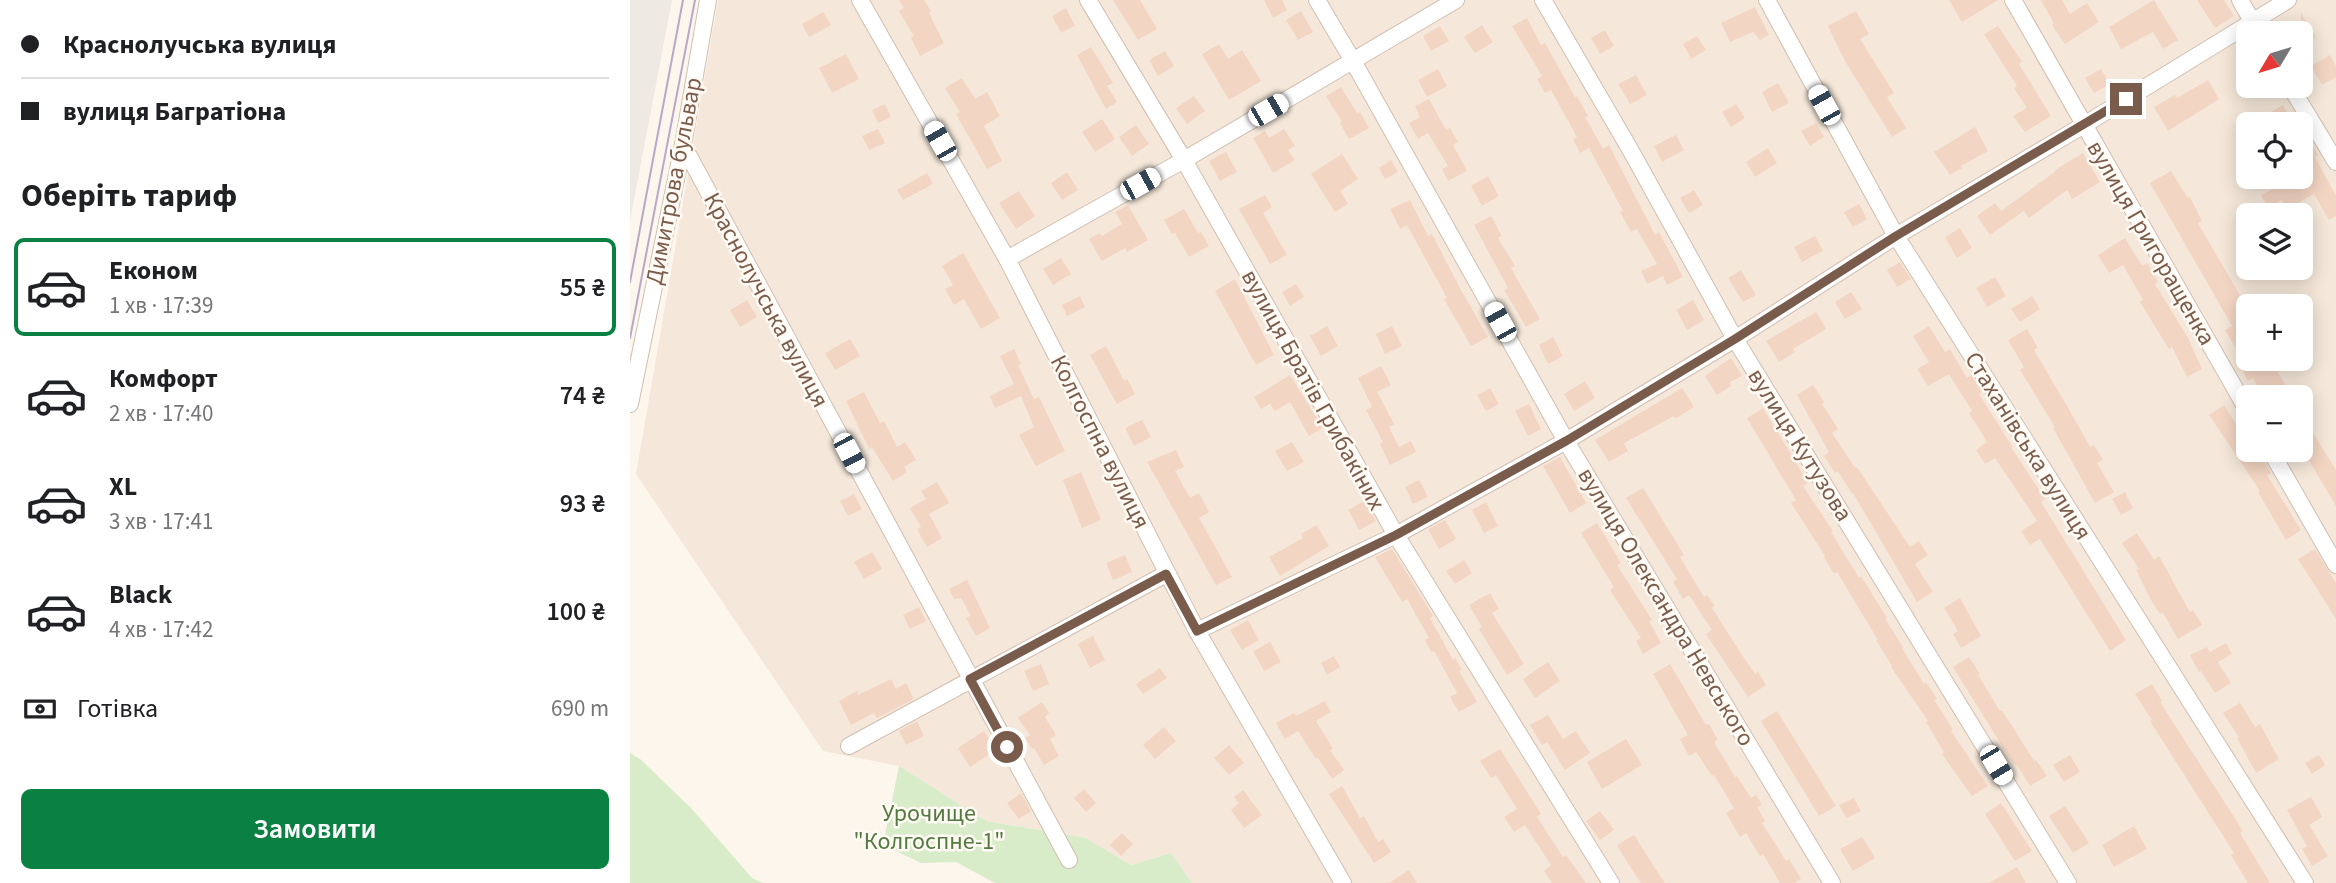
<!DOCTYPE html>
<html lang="uk">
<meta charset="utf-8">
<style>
body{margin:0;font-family:"Source Sans 3",sans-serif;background:#f2f2f2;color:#202124;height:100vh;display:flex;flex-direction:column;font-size:26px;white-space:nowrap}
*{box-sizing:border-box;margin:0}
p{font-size:23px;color:#757577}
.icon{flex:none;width:38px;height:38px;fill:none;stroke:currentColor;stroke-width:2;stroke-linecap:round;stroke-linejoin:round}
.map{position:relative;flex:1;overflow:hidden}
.side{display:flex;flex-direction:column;background:#fff;width:630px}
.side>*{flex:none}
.hud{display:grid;align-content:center;height:154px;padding:0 21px;background:#fff}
.needle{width:46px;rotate:232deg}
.controls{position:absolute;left:1606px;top:21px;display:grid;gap:14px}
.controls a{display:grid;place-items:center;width:77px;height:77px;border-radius:10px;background:#fff;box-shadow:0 4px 18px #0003;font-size:35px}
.end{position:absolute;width:32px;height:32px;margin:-16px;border:9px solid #7a5c4d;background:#fff;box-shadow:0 0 0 4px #fff}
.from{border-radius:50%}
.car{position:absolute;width:21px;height:42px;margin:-21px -10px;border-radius:9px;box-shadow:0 0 5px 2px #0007;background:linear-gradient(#fff 24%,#345 0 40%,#fff 0 76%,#345 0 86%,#fff 0)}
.hud b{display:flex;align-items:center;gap:24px;height:66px;font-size:26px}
.hud b+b{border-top:2px solid #e0e0e0}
.hud i{width:18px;height:18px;background:#202124}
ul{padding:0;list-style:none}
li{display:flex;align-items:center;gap:21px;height:98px;margin:0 14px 10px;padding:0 7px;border:4px solid transparent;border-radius:10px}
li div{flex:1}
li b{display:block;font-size:26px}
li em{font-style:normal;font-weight:600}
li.active{border-color:#0b8043}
li>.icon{width:63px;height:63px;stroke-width:1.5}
h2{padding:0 21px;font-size:32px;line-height:84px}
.pay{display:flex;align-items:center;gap:18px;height:77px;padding:0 21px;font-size:26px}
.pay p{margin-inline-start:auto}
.cta{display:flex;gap:14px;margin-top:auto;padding:14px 21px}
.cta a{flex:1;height:80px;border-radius:10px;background:#0b8043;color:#fff;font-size:28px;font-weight:600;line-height:80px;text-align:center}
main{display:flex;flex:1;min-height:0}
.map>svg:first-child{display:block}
.residential{fill:#f5e8da;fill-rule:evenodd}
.industrial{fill:#efe9e4}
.green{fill:#d8ecc9}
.building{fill:#f3d5c3}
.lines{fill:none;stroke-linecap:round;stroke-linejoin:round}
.minor-casing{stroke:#d1beb0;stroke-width:18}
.minor{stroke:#fff;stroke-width:16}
.tram{stroke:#b9a8c9;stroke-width:2}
.route{stroke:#7a5c4d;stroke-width:9}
.labels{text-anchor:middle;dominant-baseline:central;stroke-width:5;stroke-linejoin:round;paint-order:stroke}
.street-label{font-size:24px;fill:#7a5c4d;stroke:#fffaf3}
.park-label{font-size:24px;fill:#537a41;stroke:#fffaf3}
</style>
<main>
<section class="side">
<div class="hud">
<b><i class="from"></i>Краснолучська вулиця</b>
<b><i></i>вулиця Багратіона</b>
</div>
<h2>Оберіть тариф</h2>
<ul>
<li class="active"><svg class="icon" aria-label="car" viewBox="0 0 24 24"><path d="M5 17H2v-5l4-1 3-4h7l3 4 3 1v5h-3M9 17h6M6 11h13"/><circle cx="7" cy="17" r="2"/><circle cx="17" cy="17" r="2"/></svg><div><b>Економ</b><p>1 хв · 17:39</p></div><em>55 ₴</em></li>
<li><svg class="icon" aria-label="car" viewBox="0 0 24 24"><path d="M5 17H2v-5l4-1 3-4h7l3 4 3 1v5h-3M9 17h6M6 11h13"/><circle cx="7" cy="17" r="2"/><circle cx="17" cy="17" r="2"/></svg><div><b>Комфорт</b><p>2 хв · 17:40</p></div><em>74 ₴</em></li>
<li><svg class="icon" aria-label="car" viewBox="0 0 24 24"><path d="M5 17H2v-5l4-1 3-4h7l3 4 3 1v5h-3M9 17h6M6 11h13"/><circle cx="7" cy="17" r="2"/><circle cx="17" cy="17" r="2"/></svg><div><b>XL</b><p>3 хв · 17:41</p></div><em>93 ₴</em></li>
<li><svg class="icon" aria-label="car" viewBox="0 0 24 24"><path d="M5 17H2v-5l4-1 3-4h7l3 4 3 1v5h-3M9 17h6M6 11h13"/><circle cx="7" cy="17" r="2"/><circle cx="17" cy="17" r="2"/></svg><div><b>Black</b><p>4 хв · 17:42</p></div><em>100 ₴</em></li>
</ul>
<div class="pay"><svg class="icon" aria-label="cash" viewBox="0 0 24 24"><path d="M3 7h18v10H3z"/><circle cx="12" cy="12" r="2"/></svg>Готівка<p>690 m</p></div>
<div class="cta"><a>Замовити</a></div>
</section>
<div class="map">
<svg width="1706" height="883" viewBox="0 0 1706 883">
<rect width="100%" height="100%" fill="#fdf6ec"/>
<path class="residential" d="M88 0H1706V883H562L541 853 501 865 456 838 356 821 269 766 193 751 6 474ZM1619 33H1671V86H1619ZM1619 124H1671V177H1619ZM1619 215H1671V268H1619ZM1619 306H1671V359H1619ZM1619 397H1671V450H1619Z"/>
<polygon class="industrial" points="0,0 42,0 0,221"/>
<g class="green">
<polygon points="0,753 10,759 61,808 122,878 133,883 0,883"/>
<polygon points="269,766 356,821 456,838 501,865 541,853 562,883 365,883 326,862 291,863 253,845"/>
</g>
<g class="building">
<polygon points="269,0 294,0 301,11 299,13 314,43 290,56 281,38 284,36 269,11 274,8"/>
<polygon points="483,0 510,0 527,29 508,40"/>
<polygon points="634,0 652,0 657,10 643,18"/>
<polygon points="1319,0 1368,0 1332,22"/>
<polygon points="1411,0 1432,0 1440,14 1457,3 1469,22 1435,44 1422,25 1424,24"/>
<polygon points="1524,0 1548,40 1533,49 1523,32 1491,49 1479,27"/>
<polygon points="1567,0 1594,0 1604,16 1585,28"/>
<polygon points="1125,7 1139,35 1130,40 1123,32 1100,42 1091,23"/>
<polygon points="436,8 445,26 431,33 422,16"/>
<polygon points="671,11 683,32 668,40 656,20"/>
<polygon points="1226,11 1239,34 1230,39 1264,93 1257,97 1276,128 1262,137 1215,61 1198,26"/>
<polygon points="193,12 201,25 179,37 172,24"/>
<polygon points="1671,13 1686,37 1671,46"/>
<polygon points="897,18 911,45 915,43 945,97 947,96 958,116 955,117 973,149 979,145 1025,235 1029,232 1053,277 1037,285 1033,276 1017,284 1011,271 1027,264 1007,229 1001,232 990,212 993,211 959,148 950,153 943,139 947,137 921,90 915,93 907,79 912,76 882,26"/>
<polygon points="852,25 863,42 845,53 834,37"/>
<polygon points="810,26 819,41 801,51 793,36"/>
<polygon points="1368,26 1392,62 1389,64 1421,116 1395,132 1383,116 1397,108 1384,88 1387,86 1354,34"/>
<polygon points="975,30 984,46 970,54 961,38"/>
<polygon points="1067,36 1076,50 1061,59 1053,44"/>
<polygon points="589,44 598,59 612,50 631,81 599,100 572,54"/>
<polygon points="461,47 483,83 477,86 487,102 476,109 447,55"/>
<polygon points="535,51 544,66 528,76 519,60"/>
<polygon points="216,54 229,79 202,93 189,68"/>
<polygon points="1700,55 1706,66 1706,77 1692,85 1681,66"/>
<polygon points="808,69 817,86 797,97 788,80"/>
<polygon points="1471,69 1480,84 1464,93 1455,78"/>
<polygon points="1006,75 1017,95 1000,104 988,84"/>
<polygon points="332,78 345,99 357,92 370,116 354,126 372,161 357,169 326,114 330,112 315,88"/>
<polygon points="1578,80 1589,99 1538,131 1524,107 1545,95 1547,98"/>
<polygon points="1148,83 1159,103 1142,112 1132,92"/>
<polygon points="711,87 727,113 730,112 739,128 719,139 710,123 712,122 696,96"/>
<polygon points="564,96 575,111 557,124 546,108"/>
<polygon points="799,99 816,130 820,128 828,142 823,145 837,171 818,181 812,169 818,166 798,133 788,139 779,123 790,117 785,106"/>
<polygon points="255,104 261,117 248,123 242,110"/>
<polygon points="1106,104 1115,118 1101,127 1092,112"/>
<polygon points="1653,105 1664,124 1639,124 1634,116"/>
<polygon points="472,119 485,139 465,152 452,132"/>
<polygon points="1186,123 1194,137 1180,146 1171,131"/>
<polygon points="506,125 519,144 502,156 489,137"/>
<polygon points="1671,126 1688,155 1685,157 1706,196 1706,216 1699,220 1684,194 1657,209 1652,200 1638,208 1631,195 1665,177 1671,177"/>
<polygon points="1345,127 1358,151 1331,166 1332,168 1320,175 1304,152"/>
<polygon points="248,129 255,143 239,150 232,136"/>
<polygon points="654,129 665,146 658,150 665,160 643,173 623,138 635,131 639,138"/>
<polygon points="1046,135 1054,150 1032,162 1024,146"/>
<polygon points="1138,148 1147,163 1125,177 1116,162"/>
<polygon points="596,152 607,172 590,181 579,161"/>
<polygon points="1453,153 1470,182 1442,199 1437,190 1399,218 1394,211 1360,235 1347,216 1365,203 1371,211 1426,171 1425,170"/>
<polygon points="712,154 728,179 710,191 718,204 705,212 681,174"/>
<polygon points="761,160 768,172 755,179 749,168"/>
<polygon points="1541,171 1558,198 1560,197 1572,221 1568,223 1616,306 1609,309 1619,325 1619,359 1661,359 1645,367 1658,390 1645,397 1634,397 1623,378 1618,381 1608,362 1613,360 1595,330 1602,326 1520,183"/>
<polygon points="437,172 448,190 432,200 421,183"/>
<polygon points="297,173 303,184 273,200 267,190"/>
<polygon points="858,176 869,196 852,206 841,186"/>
<polygon points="1064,190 1073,205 1059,213 1050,198"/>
<polygon points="389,191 405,216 386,229 369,203"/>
<polygon points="635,195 642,207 633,213 657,255 640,264 609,209"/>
<polygon points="780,200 798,236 802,234 831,290 858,337 841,346 814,299 817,298 777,225 770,229 760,209"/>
<polygon points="1229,204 1237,219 1223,227 1214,212"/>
<polygon points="498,205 518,240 497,252 495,248 472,261 459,239 470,233 472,236 492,224 485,212"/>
<polygon points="554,209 568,233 571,232 579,246 559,257 545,233 542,234 534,220"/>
<polygon points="861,216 872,236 868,238 885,266 881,268 910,319 896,327 874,290 878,288 844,225"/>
<polygon points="1330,228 1342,248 1327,258 1315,237"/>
<polygon points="1185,236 1193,251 1172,262 1164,247"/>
<polygon points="1495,238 1512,266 1517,263 1528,282 1525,284 1558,338 1572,369 1557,377 1542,347 1539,349 1510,302 1513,300 1493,265 1479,273 1468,255"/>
<polygon points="333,253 370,318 351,329 334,299 324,305 315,289 323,285 312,266"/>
<polygon points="431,258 441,274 423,285 413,269"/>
<polygon points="1270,262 1281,279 1267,287 1257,270"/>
<polygon points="1111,270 1126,295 1113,302 1098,278"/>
<polygon points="1365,277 1376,296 1357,307 1346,288"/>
<polygon points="605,279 644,355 626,365 585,291"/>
<polygon points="666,284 674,297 660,306 652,292"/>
<polygon points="1221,292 1232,309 1215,319 1205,302"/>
<polygon points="450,296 455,307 437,316 432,305"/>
<polygon points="1402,296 1410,309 1390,322 1381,309"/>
<polygon points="117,300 127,317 110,327 100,310"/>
<polygon points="1063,300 1074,320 1057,330 1046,310"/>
<polygon points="1186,312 1196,329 1163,349 1165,352 1149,362 1136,341"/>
<polygon points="697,326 708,346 691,356 680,336"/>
<polygon points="762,326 772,346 755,354 746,334"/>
<polygon points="1299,326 1315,352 1320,349 1337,378 1341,375 1352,392 1349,394 1382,446 1381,447 1415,499 1411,502 1496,640 1480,651 1410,539 1400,545 1391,531 1407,521 1365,458 1355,464 1346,450 1357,442 1339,413 1342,411 1319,374 1298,386 1287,369 1299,362 1283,336"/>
<polygon points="1397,329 1408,348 1404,350 1437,406 1460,447 1464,445 1473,460 1467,463 1484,492 1465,503 1423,428 1425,427 1390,370 1394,367 1378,340"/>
<polygon points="923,337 933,356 918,364 909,345"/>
<polygon points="220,339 230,356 205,370 195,353"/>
<polygon points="476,346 494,381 497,379 505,394 487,404 460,355"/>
<polygon points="384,349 391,364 388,365 404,399 409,397 435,451 406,466 389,435 404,427 391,396 365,408 360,396 384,384 370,356"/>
<polygon points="1101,358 1112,376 1100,382 1101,386 1087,395 1075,376"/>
<polygon points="751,366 761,385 747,392 764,424 759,427 769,447 781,441 786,452 760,465 750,444 753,442 736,410 742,407 728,378"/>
<polygon points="660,375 693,428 679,436 660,402 645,411 640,404 631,409 624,397"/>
<polygon points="955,381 965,398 944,411 934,394"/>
<polygon points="1183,385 1194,402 1192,404 1208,429 1202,433 1225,468 1227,467 1280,547 1289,541 1298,555 1285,564 1303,592 1287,602 1223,493 1222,494 1208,471 1205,473 1194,456 1199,452 1167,395"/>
<polygon points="860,388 869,404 856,411 847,395"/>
<polygon points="1052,388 1064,407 1045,419 1044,416 994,443 998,451 979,462 965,440"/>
<polygon points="234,392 250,423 254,421 267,447 275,442 286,460 274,467 277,472 263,481 242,447 239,449 216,401"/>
<polygon points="899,404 911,429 898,436 885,411"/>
<polygon points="1594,405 1619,445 1619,450 1627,450 1635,463 1641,473 1637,475 1671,530 1656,540 1628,492 1630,491 1579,415"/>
<polygon points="1133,408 1178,483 1173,486 1203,531 1201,532 1229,578 1231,576 1257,618 1255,619 1273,647 1272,648 1294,684 1296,682 1307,699 1304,700 1323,729 1321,731 1358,786 1342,796 1312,754 1314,752 1296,722 1298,721 1261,667 1262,666 1246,640 1248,640 1225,602 1207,572 1204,574 1194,557 1195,556 1161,503 1166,500 1117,418"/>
<polygon points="1671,414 1706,470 1706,506 1671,447"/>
<polygon points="512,420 521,437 504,446 495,428"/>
<polygon points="662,442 674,462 657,471 645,451"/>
<polygon points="546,450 554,467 545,471 560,498 569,493 579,512 569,518 602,577 586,585 517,462"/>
<polygon points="930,457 956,503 940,513 913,466"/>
<polygon points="451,472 471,520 452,528 433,480"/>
<polygon points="789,480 798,497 783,504 775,487"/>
<polygon points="307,482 319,503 299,514 312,538 297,547 287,529 291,527 280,508 296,499 291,491"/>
<polygon points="1013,488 1054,555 1050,557 1074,597 1077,595 1085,606 1082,608 1110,652 1125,674 1128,672 1136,685 1118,697 1076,634 1082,630 1059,595 1053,599 1043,582 1047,579 996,498"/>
<polygon points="1495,492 1503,508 1491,515 1482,499"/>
<polygon points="224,494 232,509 218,516 210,501"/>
<polygon points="734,501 746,521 729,530 718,510"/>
<polygon points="856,502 868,526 854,533 842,510"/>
<polygon points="815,520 826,539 809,549 798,529"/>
<polygon points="967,523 991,563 987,565 1022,620 1019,621 1031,643 1013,654 1006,641 1011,638 980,590 984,587 951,533"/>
<polygon points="687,525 699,546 650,576 639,557 673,538 671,534"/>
<polygon points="1507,533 1524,560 1529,556 1560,612 1563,610 1572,625 1548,639 1533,613 1530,614 1521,600 1506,570 1509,569 1492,543"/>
<polygon points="762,549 803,616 800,618 823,660 825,658 832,670 829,671 847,702 829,712 820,697 827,693 804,651 801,652 795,640 799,638 777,599 772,602 745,557"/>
<polygon points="1685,549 1706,583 1706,619 1668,559"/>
<polygon points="242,552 252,569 234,579 224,562"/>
<polygon points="495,555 502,572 483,580 476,563"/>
<polygon points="834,560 842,573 825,584 816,571"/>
<polygon points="337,580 360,628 346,636 336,618 341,616 331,598 324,599 319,589"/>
<polygon points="860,593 869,609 862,613 894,664 877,675 849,629 852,627 839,605"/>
<polygon points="1330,598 1351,636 1331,648 1323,634 1328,631 1314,608"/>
<polygon points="289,607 296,621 280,629 273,615"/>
<polygon points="618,620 629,640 612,650 600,630"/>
<polygon points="463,636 475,660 460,668 448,644"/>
<polygon points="640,642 651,662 634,671 623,651"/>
<polygon points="1596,643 1602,654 1588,662 1601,683 1585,693 1571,671 1569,672 1560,655 1577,647 1580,652"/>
<polygon points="704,656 710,667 697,675 691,663"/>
<polygon points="1339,657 1350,674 1348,675 1370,711 1372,710 1404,761 1406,760 1417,776 1400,786 1386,764 1384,765 1323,667"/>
<polygon points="918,662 930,681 905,698 893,679"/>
<polygon points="411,664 419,684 403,691 394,671"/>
<polygon points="1040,664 1076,725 1079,724 1088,740 1084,742 1105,777 1107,776 1121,798 1126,795 1132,805 1127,807 1135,821 1132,823 1156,861 1159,859 1171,879 1164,883 1150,883 1133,854 1130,856 1116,833 1110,837 1096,813 1104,808 1084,775 1082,776 1066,752 1059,756 1050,739 1058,735 1023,674"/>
<polygon points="530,668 537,678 513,694 506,684"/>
<polygon points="261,679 266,689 276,683 284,699 247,718 244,713 221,725 209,701 227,691 228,695"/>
<polygon points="1522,684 1532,701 1530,702 1613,831 1610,833 1640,883 1618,883 1601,855 1604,853 1520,721 1522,720 1505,694"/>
<polygon points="695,701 701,712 686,721 703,749 700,750 714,770 702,779 688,758 686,759 668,731 655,739 646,723 664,713 666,716"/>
<polygon points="412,702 419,713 415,717 426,735 420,739 429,756 414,765 404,748 402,749 395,738 400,735 388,718"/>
<polygon points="1610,703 1625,727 1630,724 1649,759 1626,773 1607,738 1609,737 1593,713"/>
<polygon points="1147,711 1206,806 1189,816 1131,721"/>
<polygon points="918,715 933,739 946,731 960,753 935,770 917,742 912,745 900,725"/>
<polygon points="287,721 294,736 276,745 269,731"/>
<polygon points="534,727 546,741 525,759 513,745"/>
<polygon points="354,731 366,750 340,767 328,748"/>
<polygon points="996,739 1012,765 972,789 957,762"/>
<polygon points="599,745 614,763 599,775 584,758"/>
<polygon points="870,749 911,814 907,817 933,857 936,855 956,883 922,883 914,871 921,865 895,825 884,832 874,817 887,809 866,775 861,778 850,761"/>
<polygon points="1440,755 1450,772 1434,782 1423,765"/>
<polygon points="1689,755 1695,765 1682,774 1675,763"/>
<polygon points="712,786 730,818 734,816 748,842 753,839 761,852 744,863 699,794"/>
<polygon points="454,789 466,803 456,812 444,798"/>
<polygon points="613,790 632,815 614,828 601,810 609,803 604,797"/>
<polygon points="391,793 401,811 389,819 377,803"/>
<polygon points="1681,797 1692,817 1679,825 1698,856 1682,866 1672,849 1677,846 1657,810"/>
<polygon points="1224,798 1231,811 1216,818 1209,805"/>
<polygon points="1371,803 1402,851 1385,861 1355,814"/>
<polygon points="1435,806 1459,843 1443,853 1419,816"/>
<polygon points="970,811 984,830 970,840 956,821"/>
<polygon points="1504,826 1517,849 1484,867 1472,845"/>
<polygon points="492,833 503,844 491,856 480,845"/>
<polygon points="1004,835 1025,868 1035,883 1011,883 999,865 987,845"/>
<polygon points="1232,837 1245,858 1223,871 1210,849"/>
<polygon points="1387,867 1396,883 1359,883"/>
<polygon points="779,870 787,883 759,883"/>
</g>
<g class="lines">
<defs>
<g id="minor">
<polyline points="230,0 377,259 567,631 713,883"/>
<polyline points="458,0 554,160 766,535 981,883"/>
<polyline points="687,0 723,61 936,441 1202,883"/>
<polyline points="913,0 1001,151 1105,339 1438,883"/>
<polyline points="1137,0 1266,236 1675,883"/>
<polyline points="1383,0 1619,413"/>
<polyline points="1610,0 1629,33"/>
<polyline points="1660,86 1706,162"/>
<polyline points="53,145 439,860"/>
<polyline points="377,259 554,160 826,0"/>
<polyline points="0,404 53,145 78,0"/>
<polyline points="1640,450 1706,565"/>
<polyline points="567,631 766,535 936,441 1105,339 1266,236 1454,125 1658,0"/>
<polyline points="219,746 536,574"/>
</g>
</defs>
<use href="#minor" class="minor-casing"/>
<use href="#minor" class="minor"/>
<g class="tram">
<polyline points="0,282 53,0"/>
<polyline points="0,338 65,0"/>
</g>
</g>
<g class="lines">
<polyline class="route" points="377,747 340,679 536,574 567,631 766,535 936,441 1105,339 1266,236 1496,99"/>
</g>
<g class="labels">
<g class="street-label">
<text transform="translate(44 181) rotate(-79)">Димитрова бульвар</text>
<text transform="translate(1521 243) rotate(60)">вулиця Григоращенка</text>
<text transform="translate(136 300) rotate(62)">Краснолучська вулиця</text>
<text transform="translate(683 390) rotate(61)">вулиця Братів Грибакіних</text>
<text transform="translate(470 442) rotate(63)">Колгоспна вулиця</text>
<text transform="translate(1170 445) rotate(58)">вулиця Кутузова</text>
<text transform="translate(1398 446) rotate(58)">Стаханівська вулиця</text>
<text transform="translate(1036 607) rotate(59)">вулиця Олександра Невського</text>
</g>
<g class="park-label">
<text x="299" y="813">Урочище<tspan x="299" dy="28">"Колгоспне-1"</tspan></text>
</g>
</g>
</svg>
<div class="controls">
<a><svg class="needle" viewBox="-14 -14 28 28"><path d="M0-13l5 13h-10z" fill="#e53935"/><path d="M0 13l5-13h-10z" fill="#757577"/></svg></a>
<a><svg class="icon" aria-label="locate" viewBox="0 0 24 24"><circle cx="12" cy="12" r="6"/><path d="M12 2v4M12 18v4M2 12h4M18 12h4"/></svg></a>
<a><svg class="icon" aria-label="layers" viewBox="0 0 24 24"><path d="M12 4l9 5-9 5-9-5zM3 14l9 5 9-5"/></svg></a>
<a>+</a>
<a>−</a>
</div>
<i class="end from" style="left:377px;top:747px"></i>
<i class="end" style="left:1496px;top:99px"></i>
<i class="car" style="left:1194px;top:105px;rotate:331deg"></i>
<i class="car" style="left:638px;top:110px;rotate:60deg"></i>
<i class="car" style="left:310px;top:141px;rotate:330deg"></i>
<i class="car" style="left:510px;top:184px;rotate:61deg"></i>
<i class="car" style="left:870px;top:322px;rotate:331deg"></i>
<i class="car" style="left:219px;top:453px;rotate:152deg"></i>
<i class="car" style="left:1366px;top:765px;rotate:149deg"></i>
</div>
</main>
